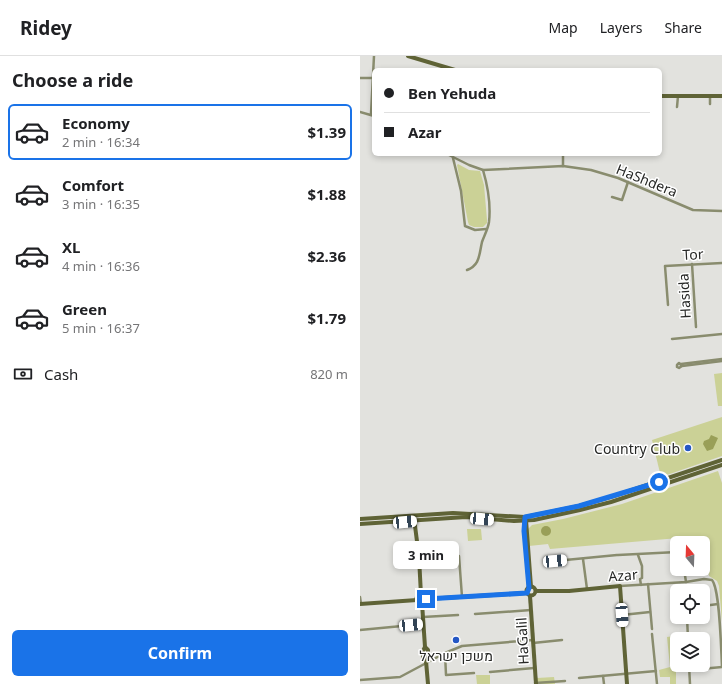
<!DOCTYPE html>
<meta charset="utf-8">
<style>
body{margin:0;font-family:"Noto Sans",Heebo,sans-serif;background:#f6f6f6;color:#202124;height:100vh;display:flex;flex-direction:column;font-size:15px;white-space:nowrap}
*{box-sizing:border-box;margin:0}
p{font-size:13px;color:#757577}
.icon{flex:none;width:22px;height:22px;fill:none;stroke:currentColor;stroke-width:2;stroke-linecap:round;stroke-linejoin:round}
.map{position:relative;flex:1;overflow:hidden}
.sheet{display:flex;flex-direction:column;background:#fff;width:360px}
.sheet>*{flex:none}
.guide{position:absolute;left:12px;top:12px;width:290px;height:88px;border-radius:6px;box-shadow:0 2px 6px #0003;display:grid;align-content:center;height:88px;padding:0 12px;background:#fff}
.needle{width:26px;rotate:341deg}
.fabs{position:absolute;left:310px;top:480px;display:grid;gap:8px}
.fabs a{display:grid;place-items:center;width:40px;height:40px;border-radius:6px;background:#fff;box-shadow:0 2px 6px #0003;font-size:20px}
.end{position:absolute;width:18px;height:18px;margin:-9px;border:5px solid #1a73e8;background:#fff;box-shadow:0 0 0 2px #fff}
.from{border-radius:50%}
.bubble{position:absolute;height:28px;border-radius:6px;background:#fff;box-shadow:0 2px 6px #0003;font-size:13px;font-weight:700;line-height:28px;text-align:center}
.car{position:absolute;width:12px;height:24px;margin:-12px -6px;border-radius:5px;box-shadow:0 0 3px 1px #0007;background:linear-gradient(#fff 24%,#345 0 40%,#fff 0 76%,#345 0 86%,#fff 0)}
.guide b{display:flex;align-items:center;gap:14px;height:38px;font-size:15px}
.guide b+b{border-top:1px solid #e0e0e0}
.guide i{width:10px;height:10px;background:#202124}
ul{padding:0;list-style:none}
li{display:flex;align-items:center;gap:12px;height:56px;margin:0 8px 6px;padding:0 4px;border:2px solid transparent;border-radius:6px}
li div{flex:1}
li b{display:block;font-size:15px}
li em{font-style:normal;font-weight:700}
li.current{border-color:#1a73e8}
li>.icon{width:36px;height:36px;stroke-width:1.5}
h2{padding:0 12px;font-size:18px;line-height:48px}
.pay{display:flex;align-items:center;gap:10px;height:44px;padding:0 12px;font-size:15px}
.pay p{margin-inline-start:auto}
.action{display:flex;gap:8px;margin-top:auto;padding:8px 12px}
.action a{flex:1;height:46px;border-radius:6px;background:#1a73e8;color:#fff;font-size:16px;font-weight:700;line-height:46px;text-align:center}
header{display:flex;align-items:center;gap:24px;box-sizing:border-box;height:56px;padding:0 20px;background:#fff;border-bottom:1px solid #e0e0e0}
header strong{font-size:19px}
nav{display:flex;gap:22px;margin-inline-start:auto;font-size:14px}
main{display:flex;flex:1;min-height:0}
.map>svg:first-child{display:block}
.green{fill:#cbd196}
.water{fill:#999f58}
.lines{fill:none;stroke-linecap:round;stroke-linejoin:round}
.street{stroke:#898c6e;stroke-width:2.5}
.secondary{stroke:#5f6336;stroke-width:4}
.route{stroke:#1a73e8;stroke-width:5}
.poi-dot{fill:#2457c4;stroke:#fff;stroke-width:1.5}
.labels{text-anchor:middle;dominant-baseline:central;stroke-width:3;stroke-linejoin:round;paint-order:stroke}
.street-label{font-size:14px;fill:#272826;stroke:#fff}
.poi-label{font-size:14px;fill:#272826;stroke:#fff;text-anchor:end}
</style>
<header>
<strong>Ridey</strong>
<nav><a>Map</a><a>Layers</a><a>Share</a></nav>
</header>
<main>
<section class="sheet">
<h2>Choose a ride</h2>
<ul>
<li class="current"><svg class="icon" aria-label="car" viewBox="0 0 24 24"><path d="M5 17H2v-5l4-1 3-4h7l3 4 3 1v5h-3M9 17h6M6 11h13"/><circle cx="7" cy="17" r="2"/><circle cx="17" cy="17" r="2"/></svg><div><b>Economy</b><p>2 min · 16:34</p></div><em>$1.39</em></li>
<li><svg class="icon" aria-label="car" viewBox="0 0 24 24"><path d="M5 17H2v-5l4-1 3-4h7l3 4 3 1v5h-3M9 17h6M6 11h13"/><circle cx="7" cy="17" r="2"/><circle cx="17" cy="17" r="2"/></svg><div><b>Comfort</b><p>3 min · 16:35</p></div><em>$1.88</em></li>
<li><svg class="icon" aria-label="car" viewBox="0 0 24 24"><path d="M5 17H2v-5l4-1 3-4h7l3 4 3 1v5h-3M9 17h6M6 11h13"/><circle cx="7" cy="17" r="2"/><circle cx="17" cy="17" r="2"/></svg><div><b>XL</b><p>4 min · 16:36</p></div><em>$2.36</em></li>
<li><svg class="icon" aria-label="car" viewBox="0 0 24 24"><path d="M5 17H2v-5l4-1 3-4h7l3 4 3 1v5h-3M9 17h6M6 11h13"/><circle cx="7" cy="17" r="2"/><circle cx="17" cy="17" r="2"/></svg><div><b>Green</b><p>5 min · 16:37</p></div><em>$1.79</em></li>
</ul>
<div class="pay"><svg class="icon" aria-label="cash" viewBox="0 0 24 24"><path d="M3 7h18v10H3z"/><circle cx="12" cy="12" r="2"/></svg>Cash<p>820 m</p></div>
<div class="action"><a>Confirm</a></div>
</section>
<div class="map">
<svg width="362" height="628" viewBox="0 0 362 628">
<rect width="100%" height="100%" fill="#e2e2de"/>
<g class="green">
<polygon points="98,108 109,114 120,115 124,129 127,164 127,167 123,171 114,171 109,169 108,166 97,109"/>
<polygon points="362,317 362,350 358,350 354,318"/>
<polygon points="362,361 362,400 301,421 292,384"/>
<polygon points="358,415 362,427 362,566 359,530 357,525 349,520 342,480 190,493 188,488 169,490 168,473 172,469 203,463 262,448"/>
<polygon points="107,473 121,473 122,484 108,485"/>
<polygon points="314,580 316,610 328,610 328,615 316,616 316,628 310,628 310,621 300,621 299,614 310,611 307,581"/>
<polygon points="116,619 130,619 130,628 117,628"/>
<polygon points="194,621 195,628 177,628 177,622"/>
</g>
<g class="water">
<polygon points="351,379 358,382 353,393 347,395 343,388 344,385 349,383"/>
<circle cx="186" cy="475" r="5"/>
</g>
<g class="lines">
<g class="street">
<polyline points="0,22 13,22"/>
<polyline points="350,48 350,40"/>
<polyline points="317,51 318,40"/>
<polyline points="0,56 14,60"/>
<polyline points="11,58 14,0"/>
<polyline points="87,98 109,109 123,114 203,110 231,114 258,122 333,154 362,155"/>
<polyline points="203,98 203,110"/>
<polyline points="93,102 101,135 105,170 115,174 126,173"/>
<polyline points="252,141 262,144 268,126"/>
<polyline points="332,208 336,271"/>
<path d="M107 214C120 209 119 199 122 186 124 180 128 173 129 166 131 148 128 131 123 114"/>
<polyline points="308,249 305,210 362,207"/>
<polyline points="312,283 362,278"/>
<polyline points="321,308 362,303"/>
<polyline points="322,310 319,307 317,309 317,311 319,312 322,310 362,305"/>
<polyline points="343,494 345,494"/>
<polyline points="258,499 317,496"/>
<polyline points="278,499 282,510 282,522 280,523 281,529"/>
<polyline points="99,500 102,541"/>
<polyline points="223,503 227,533"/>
<polyline points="195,505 257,499"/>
<polyline points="324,513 326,526"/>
<polyline points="288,528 292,573"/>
<path d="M260 530 326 526 344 523 352 524C360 533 361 594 362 610"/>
<polyline points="0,541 1,548"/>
<polyline points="343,550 358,548"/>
<polyline points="115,558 171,554"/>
<polyline points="262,559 290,556"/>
<polyline points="63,561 98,559"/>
<polyline points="327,561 328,583"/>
<polyline points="0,574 63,568"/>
<polyline points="292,578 297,628"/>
<polyline points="173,587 202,584"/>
<polyline points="85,597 86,619 114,617"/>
<polyline points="329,609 330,628"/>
<polyline points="330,614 362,611"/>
<polyline points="130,616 174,612"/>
<polyline points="243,620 244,628"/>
<polyline points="219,622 296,615"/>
<polyline points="0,624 40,621 85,597 102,590 173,584"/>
<polyline points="175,627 205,625"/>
</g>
<g class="secondary">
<polyline points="48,0 95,14"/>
<polyline points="300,40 362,40"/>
<polyline points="54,462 59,501 61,539"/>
<polyline points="0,463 93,457 165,461 219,450 254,440 362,404"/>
<polyline points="164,463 169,532"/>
<polyline points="166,464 171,531"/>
<polyline points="0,468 106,461 154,465 174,464 220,454 251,446 362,409"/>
<circle cx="171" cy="535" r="4.5"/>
<polyline points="176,535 209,535 260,530 267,628"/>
<circle cx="61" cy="543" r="4.5"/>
<polyline points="170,540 176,628"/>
<polyline points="66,543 167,537"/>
<polyline points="62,547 65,591 68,594 68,601 66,605 68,628"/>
<polyline points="0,548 57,544"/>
<polyline points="65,591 63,595 63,602 66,605"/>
</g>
</g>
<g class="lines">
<polyline class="route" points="66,543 167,537 169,532 164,475 165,461 219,450 299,426"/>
</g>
<g class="poi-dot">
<circle cx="328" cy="392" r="4"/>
<circle cx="96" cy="584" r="4"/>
</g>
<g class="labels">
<g class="street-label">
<text transform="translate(287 124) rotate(22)">HaShdera</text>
<text transform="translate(333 198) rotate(-3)">Tor</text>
<text transform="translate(324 240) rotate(-93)">Hasida</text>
<text transform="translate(263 519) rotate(-4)">Azar</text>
<text transform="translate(162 585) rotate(-93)">HaGalil</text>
</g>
<g class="poi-label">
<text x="320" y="392">Country Club</text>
<text x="96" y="599" text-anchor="middle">משכן ישראל</text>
</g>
</g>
</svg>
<div class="fabs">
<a><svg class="needle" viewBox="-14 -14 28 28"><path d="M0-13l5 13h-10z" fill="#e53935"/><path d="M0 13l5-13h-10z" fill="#757577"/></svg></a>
<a><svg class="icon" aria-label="locate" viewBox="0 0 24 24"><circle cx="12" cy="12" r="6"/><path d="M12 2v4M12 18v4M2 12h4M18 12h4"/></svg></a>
<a><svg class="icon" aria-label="layers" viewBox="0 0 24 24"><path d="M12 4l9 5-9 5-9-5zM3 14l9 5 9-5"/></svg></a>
</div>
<i class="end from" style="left:299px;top:426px"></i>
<i class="end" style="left:66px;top:543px"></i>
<div class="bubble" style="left:33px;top:485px;width:66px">3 min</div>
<i class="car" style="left:122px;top:463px;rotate:95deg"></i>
<i class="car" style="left:45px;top:466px;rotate:85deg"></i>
<i class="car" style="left:195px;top:505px;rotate:85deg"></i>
<i class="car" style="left:262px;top:559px;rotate:176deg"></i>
<i class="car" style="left:51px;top:569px;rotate:85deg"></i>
<div class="guide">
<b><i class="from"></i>Ben Yehuda</b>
<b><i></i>Azar</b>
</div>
</div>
</main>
